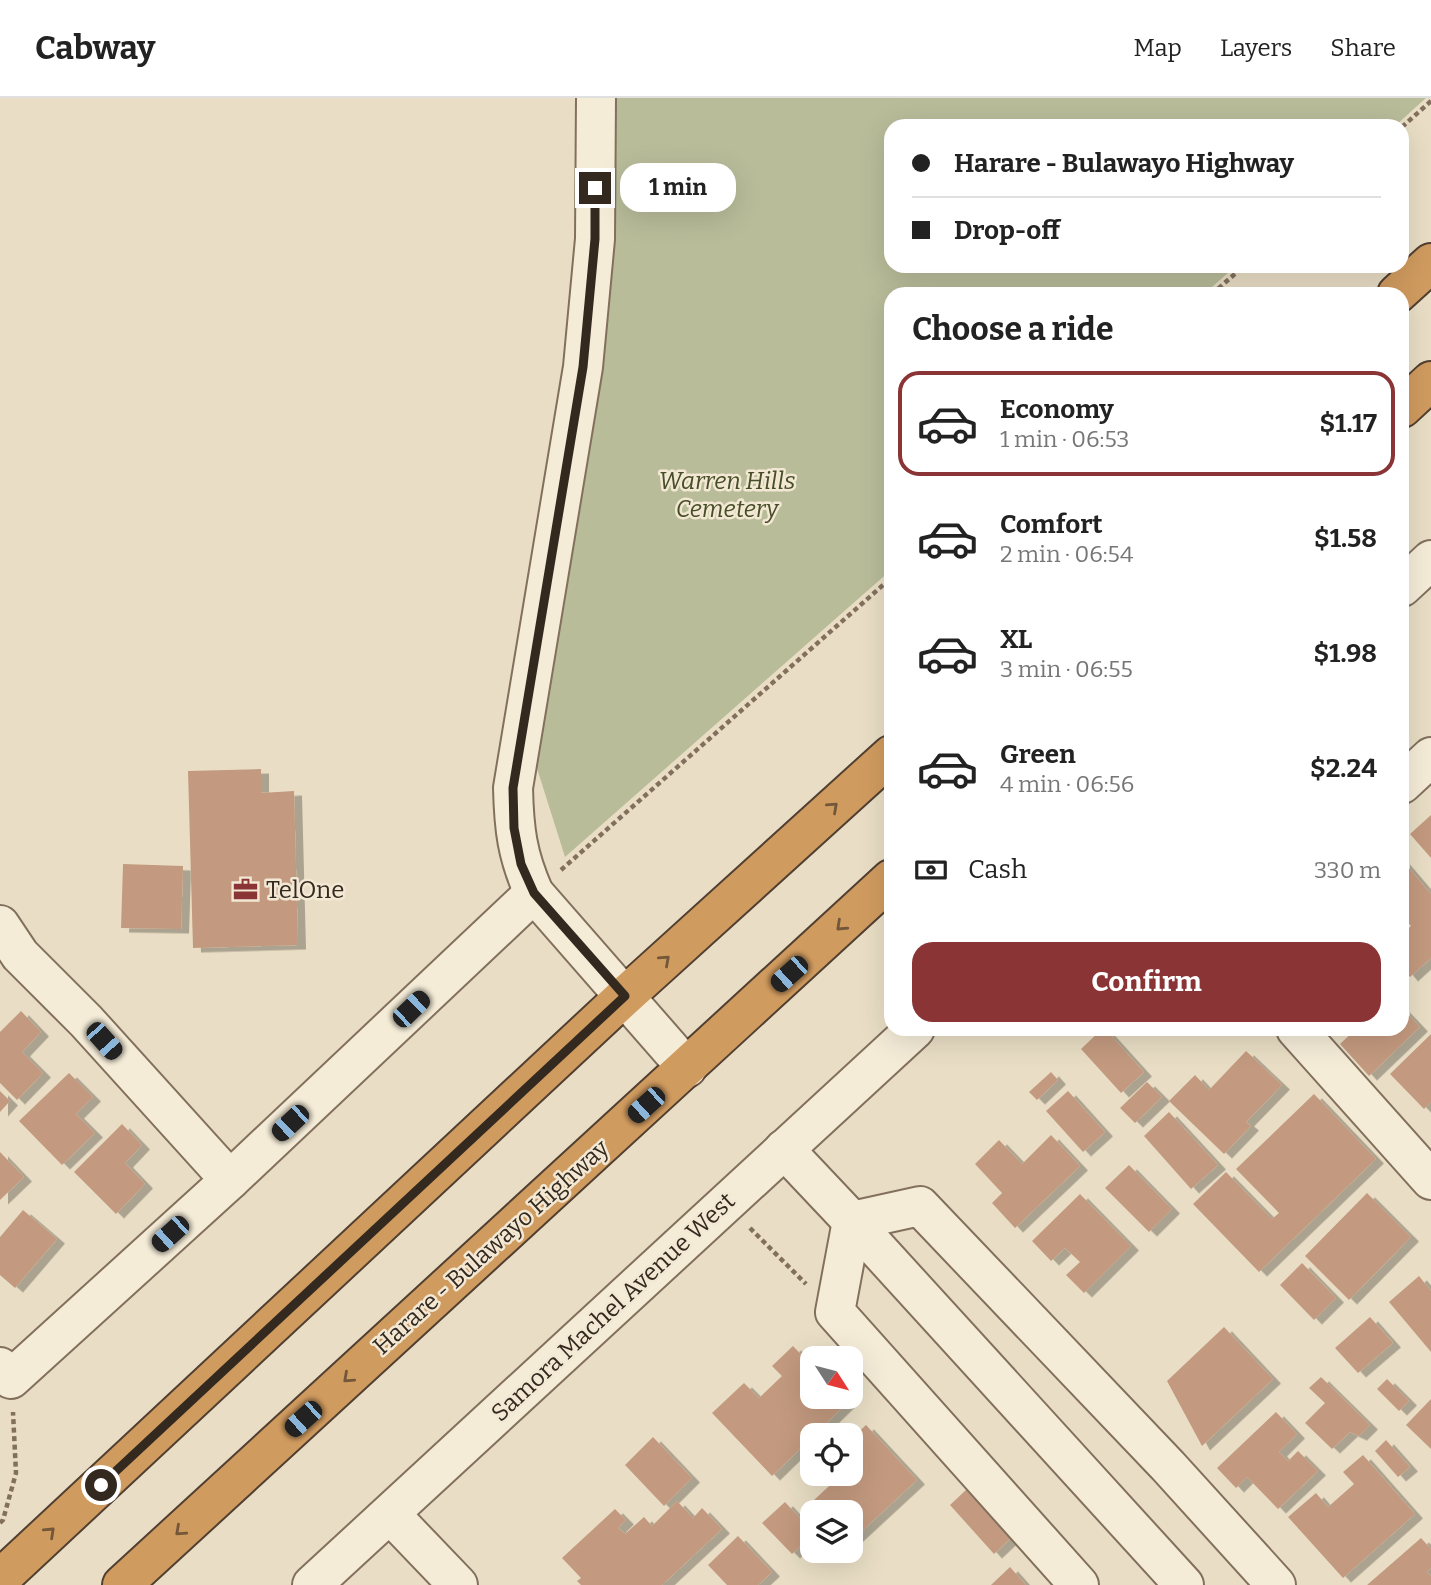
<!DOCTYPE html>
<meta charset="utf-8">
<style>
body{margin:0;font-family:Bitter,serif;background:#f6f6f6;color:#222;height:100vh;display:flex;flex-direction:column;font-size:26px;white-space:nowrap}
*{box-sizing:border-box;margin:0}
p{font-size:23px;color:#767676}
.icon{flex:none;width:38px;height:38px;fill:none;stroke:currentColor;stroke-width:2;stroke-linecap:round;stroke-linejoin:round}
.map{position:relative;flex:1;overflow:hidden}
.details{position:absolute;left:884px;top:189px;width:525px;height:749px;display:flex;flex-direction:column;background:#fff;border-radius:21px;box-shadow:0 7px 28px #0002}
.details>*{flex:none}
.top-card{position:absolute;left:884px;top:21px;width:525px;height:154px;border-radius:21px;box-shadow:0 7px 28px #0002;display:grid;align-content:center;height:154px;padding:0 28px;background:#fff}
.needle{width:46px;rotate:126deg}
.controls{position:absolute;left:800px;top:1248px;display:grid;gap:14px}
.controls a{display:grid;place-items:center;width:63px;height:63px;border-radius:14px;background:#fff;box-shadow:0 7px 28px #0002;font-size:35px}
.end{position:absolute;width:32px;height:32px;margin:-16px;border:9px solid #34291f;background:#fff;box-shadow:0 0 0 4px #fff}
.from{border-radius:50%}
.bubble{position:absolute;height:49px;border-radius:21px;background:#fff;box-shadow:0 7px 28px #0002;font-size:23px;font-weight:700;line-height:49px;text-align:center}
.car{position:absolute;width:21px;height:42px;margin:-21px -10px;border-radius:9px;box-shadow:0 0 5px 2px #0007;background:linear-gradient(#222 24%,#8ab4d8 0 40%,#222 0 76%,#8ab4d8 0 86%,#222 0)}
.top-card b{display:flex;align-items:center;gap:24px;height:66px;font-size:26px}
.top-card b+b{border-top:2px solid #e0e0e0}
.top-card i{width:18px;height:18px;background:#222}
ul{padding:0;list-style:none}
li{display:flex;align-items:center;gap:21px;height:105px;margin:0 14px 10px;padding:0 14px;border:4px solid transparent;border-radius:21px}
li div{flex:1}
li b{display:block;font-size:26px}
li em{font-style:normal;font-weight:700}
li.current{border-color:#8b3436}
li>.icon{width:63px;height:63px;stroke-width:1.5}
h2{padding:0 28px;font-size:32px;line-height:84px}
.pay{display:flex;align-items:center;gap:18px;height:77px;padding:0 28px;font-size:26px}
.pay p{margin-inline-start:auto}
.button{display:flex;gap:14px;margin-top:auto;padding:14px 28px}
.button a{flex:1;height:80px;border-radius:21px;background:#8b3436;color:#fff;font-size:28px;font-weight:700;line-height:80px;text-align:center}
header{display:flex;align-items:center;gap:42px;box-sizing:border-box;height:98px;padding:0 35px;background:#fff;border-bottom:2px solid #e0e0e0}
header strong{font-size:33px}
nav{display:flex;gap:38px;margin-inline-start:auto;font-size:24px}
.map>svg:first-child{display:block}
.cemetery{fill:#b8bc99}
.building{fill:#c39a7f;filter:url(#shadow)}
.lines{fill:none;stroke-linecap:round;stroke-linejoin:round}
.minor-casing{stroke:#82705d;stroke-width:42}
.highway-casing{stroke:#513f31;stroke-width:42}
.path{stroke:#82705d;stroke-width:4.5;stroke-dasharray:5 3.5;stroke-linecap:butt}
.minor{stroke:#f5ecd8;stroke-width:38}
.highway{stroke:#d09b5f;stroke-width:38}
.oneway{stroke:#725739}
.route{stroke:#34291f;stroke-width:9}
.labels{text-anchor:middle;dominant-baseline:central;stroke-width:5;stroke-linejoin:round;paint-order:stroke}
.park-label{font-size:24px;font-style:italic;fill:#464e28;stroke:#f2e8d4}
.poi-label{font-size:24px;fill:#34291f;stroke:#f2e8d4;text-anchor:start}
.street-label{font-size:24px;fill:#34291f;stroke:#f2e8d4}
</style>
<header>
<strong>Cabway</strong>
<nav><a>Map</a><a>Layers</a><a>Share</a></nav>
</header>
<div class="map">
<svg width="1431" height="1487" viewBox="0 0 1431 1487">
<defs>
<filter id="shadow"><feDropShadow dx="8" dy="4.5" stdDeviation="0" flood-color="#0004"/></filter>
</defs>
<rect width="100%" height="100%" fill="#e9dec5"/>
<polygon class="cemetery" points="601,0 1426,0 1395,28 891,28 891,168 1236,168 1204,196 891,196 891,472 565,759 535,664"/>
<g class="building">
<polygon points="261,671 261,695 294,693 298,847 193,850 188,673"/>
<polygon points="1431,717 1431,760 1410,736"/>
<polygon points="1402,762 1431,796 1431,860 1410,879 1402,869 1402,836 1411,828 1402,817"/>
<polygon points="123,766 183,768 181,831 121,830"/>
<polygon points="1402,910 1420,929 1369,978 1340,946 1356,931 1402,931"/>
<polygon points="21,913 41,934 22,954 43,975 17,1002 0,985 0,934"/>
<polygon points="1102,931 1105,931 1144,974 1121,995 1081,951"/>
<polygon points="1431,936 1431,1004 1424,1011 1390,976"/>
<polygon points="1246,953 1282,987 1246,1024 1251,1028 1224,1056 1169,1003 1195,977 1209,992"/>
<polygon points="1051,974 1058,982 1037,1002 1029,994"/>
<polygon points="69,975 93,999 76,1016 95,1035 62,1067 19,1023"/>
<polygon points="1147,984 1162,999 1135,1025 1120,1010"/>
<polygon points="0,993 10,1003 0,1014"/>
<polygon points="1068,993 1105,1034 1083,1054 1046,1013"/>
<polygon points="1314,996 1376,1061 1259,1174 1193,1106 1226,1074 1272,1121 1279,1115 1236,1071"/>
<polygon points="1169,1014 1218,1067 1191,1091 1144,1038"/>
<polygon points="122,1026 142,1047 125,1065 145,1086 116,1116 74,1074"/>
<polygon points="1051,1037 1080,1068 1015,1130 992,1105 1002,1095 975,1066 999,1042 1022,1066"/>
<polygon points="0,1054 24,1079 0,1102"/>
<polygon points="1129,1067 1172,1111 1149,1134 1105,1090"/>
<polygon points="1367,1095 1411,1139 1349,1202 1305,1158"/>
<polygon points="1080,1096 1131,1148 1084,1195 1066,1177 1080,1164 1065,1150 1051,1163 1032,1143"/>
<polygon points="23,1112 57,1141 15,1190 0,1177 0,1139"/>
<polygon points="1302,1165 1336,1200 1314,1222 1280,1187"/>
<polygon points="1419,1178 1431,1193 1431,1254 1389,1204"/>
<polygon points="1370,1219 1393,1245 1358,1275 1335,1250"/>
<polygon points="1224,1229 1273,1281 1202,1348 1167,1283"/>
<polygon points="793,1248 812,1268 812,1298 841,1298 847,1305 772,1378 712,1315 744,1285 759,1300 782,1278 772,1268"/>
<polygon points="1321,1279 1370,1327 1359,1338 1350,1334 1332,1351 1305,1325 1325,1305 1309,1290"/>
<polygon points="1387,1281 1409,1303 1399,1313 1377,1291"/>
<polygon points="1431,1301 1431,1351 1406,1327"/>
<polygon points="1276,1314 1297,1336 1279,1354 1288,1363 1298,1353 1318,1373 1278,1411 1247,1379 1236,1390 1217,1370"/>
<polygon points="866,1327 917,1382 850,1444 850,1414 812,1414 812,1425 802,1413 840,1378 839,1376 850,1376 850,1342"/>
<polygon points="653,1339 692,1380 664,1408 625,1367"/>
<polygon points="1386,1342 1410,1369 1398,1379 1375,1353"/>
<polygon points="1363,1357 1415,1416 1343,1480 1288,1419 1316,1395 1328,1409 1354,1386 1343,1374"/>
<polygon points="967,1391 1011,1440 994,1456 950,1407"/>
<polygon points="677,1403 693,1420 702,1410 722,1431 662,1487 581,1487 577,1483 581,1480 562,1460 615,1411 626,1422 618,1430 625,1436 644,1419 652,1428"/>
<polygon points="785,1404 812,1433 812,1437 792,1456 762,1425"/>
<polygon points="738,1438 772,1474 758,1487 727,1487 708,1467"/>
<polygon points="1421,1440 1431,1451 1431,1470 1427,1474 1431,1478 1431,1487 1367,1487"/>
<polygon points="1010,1469 1026,1487 991,1487"/>
</g>
<g class="lines">
<defs>
<g id="minor">
<path d="M596 0 595 141 583 269 513 690C514 731 517 757 534 795L687 970"/>
<polyline points="1402,489 1431,462"/>
<polyline points="1402,686 1431,659"/>
<polyline points="0,827 20,857 86,923 230,1082"/>
<polyline points="1296,931 1431,1082"/>
<polyline points="784,1051 852,1123 1184,1487"/>
<polyline points="0,1269 11,1281 230,1082 534,795"/>
<polyline points="390,1416 458,1487"/>
<polyline points="312,1487 915,931"/>
<polyline points="1079,1487 835,1214 852,1123 920,1108 1168,1368 1276,1487"/>
</g>
<g id="highway">
<polyline points="1397,196 1431,165"/>
<polyline points="1402,310 1431,283"/>
<polyline points="0,1481 625,898 891,657"/>
<polyline points="122,1487 891,781"/>
</g>
</defs>
<use href="#minor" class="minor-casing"/>
<use href="#highway" class="highway-casing"/>
<g class="path">
<polyline points="1402,29 1431,3"/>
<polyline points="1212,196 1244,168"/>
<polyline points="561,772 891,480"/>
<polyline points="750,1130 806,1186"/>
<polyline points="0,1425 3,1422 16,1375 13,1314"/>
</g>
<use href="#minor" class="minor"/>
<use href="#highway" class="highway"/>
</g>
<defs><path id="oneway-chevron" d="M-2-3.5L2.5 0L-2 3.5" fill="none" stroke-width="1.6" stroke-linecap="round" stroke-linejoin="round" transform="scale(1.75)"/></defs>
<g class="oneway">
<use href="#oneway-chevron" transform="translate(833 709) rotate(-42)"/>
<use href="#oneway-chevron" transform="translate(841 828) rotate(137)"/>
<use href="#oneway-chevron" transform="translate(665 862) rotate(-42)"/>
<use href="#oneway-chevron" transform="translate(348 1280) rotate(138)"/>
<use href="#oneway-chevron" transform="translate(180 1433) rotate(138)"/>
<use href="#oneway-chevron" transform="translate(50 1434) rotate(-43)"/>
</g>
<g class="lines">
<polyline class="route" points="101,1387 625,898 534,795 521,766 514,730 513,690 583,269 595,141 595,90"/>
</g>
<defs>
<symbol id="office-bare" viewBox="-9 -9 18 18"><path d="M-6-3h4V-5.5h4V-3h4V5H-6ZM-1-4.5V-3h2v-1.5ZM-6 0V1H6V0Z" fill="#8b3436" stroke="#f2e8d4" stroke-width="2.5" paint-order="stroke"/></symbol>
</defs>
<g fill-rule="evenodd">
<use href="#office-bare" x="228" y="774" width="35" height="35"/>
</g>
<g class="labels">
<g class="park-label">
<text x="727" y="383">Warren Hills<tspan x="727" dy="28">Cemetery</tspan></text>
</g>
<g class="poi-label">
<text x="266" y="792">TelOne</text>
</g>
<g class="street-label">
<text transform="translate(491 1149) rotate(-42)">Harare - Bulawayo Highway</text>
<text transform="translate(613 1209) rotate(-43)">Samora Machel Avenue West</text>
</g>
</g>
</svg>
<div class="controls">
<a><svg class="needle" viewBox="-14 -14 28 28"><path d="M0-13l5 13h-10z" fill="#e53935"/><path d="M0 13l5-13h-10z" fill="#767676"/></svg></a>
<a><svg class="icon" aria-label="locate" viewBox="0 0 24 24"><circle cx="12" cy="12" r="6"/><path d="M12 2v4M12 18v4M2 12h4M18 12h4"/></svg></a>
<a><svg class="icon" aria-label="layers" viewBox="0 0 24 24"><path d="M12 4l9 5-9 5-9-5zM3 14l9 5 9-5"/></svg></a>
</div>
<i class="end from" style="left:101px;top:1387px"></i>
<i class="end" style="left:595px;top:90px"></i>
<div class="bubble" style="left:620px;top:65px;width:116px">1 min</div>
<i class="car" style="left:789px;top:876px;rotate:228deg"></i>
<i class="car" style="left:411px;top:911px;rotate:46deg"></i>
<i class="car" style="left:104px;top:943px;rotate:138deg"></i>
<i class="car" style="left:646px;top:1007px;rotate:228deg"></i>
<i class="car" style="left:290px;top:1025px;rotate:227deg"></i>
<i class="car" style="left:170px;top:1136px;rotate:228deg"></i>
<i class="car" style="left:303px;top:1321px;rotate:228deg"></i>
<div class="top-card">
<b><i class="from"></i>Harare - Bulawayo Highway</b>
<b><i></i>Drop-off</b>
</div>
<section class="details">
<h2>Choose a ride</h2>
<ul>
<li class="current"><svg class="icon" aria-label="car" viewBox="0 0 24 24"><path d="M5 17H2v-5l4-1 3-4h7l3 4 3 1v5h-3M9 17h6M6 11h13"/><circle cx="7" cy="17" r="2"/><circle cx="17" cy="17" r="2"/></svg><div><b>Economy</b><p>1 min · 06:53</p></div><em>$1.17</em></li>
<li><svg class="icon" aria-label="car" viewBox="0 0 24 24"><path d="M5 17H2v-5l4-1 3-4h7l3 4 3 1v5h-3M9 17h6M6 11h13"/><circle cx="7" cy="17" r="2"/><circle cx="17" cy="17" r="2"/></svg><div><b>Comfort</b><p>2 min · 06:54</p></div><em>$1.58</em></li>
<li><svg class="icon" aria-label="car" viewBox="0 0 24 24"><path d="M5 17H2v-5l4-1 3-4h7l3 4 3 1v5h-3M9 17h6M6 11h13"/><circle cx="7" cy="17" r="2"/><circle cx="17" cy="17" r="2"/></svg><div><b>XL</b><p>3 min · 06:55</p></div><em>$1.98</em></li>
<li><svg class="icon" aria-label="car" viewBox="0 0 24 24"><path d="M5 17H2v-5l4-1 3-4h7l3 4 3 1v5h-3M9 17h6M6 11h13"/><circle cx="7" cy="17" r="2"/><circle cx="17" cy="17" r="2"/></svg><div><b>Green</b><p>4 min · 06:56</p></div><em>$2.24</em></li>
</ul>
<div class="pay"><svg class="icon" aria-label="cash" viewBox="0 0 24 24"><path d="M3 7h18v10H3z"/><circle cx="12" cy="12" r="2"/></svg>Cash<p>330 m</p></div>
<div class="button"><a>Confirm</a></div>
</section>
</div>
